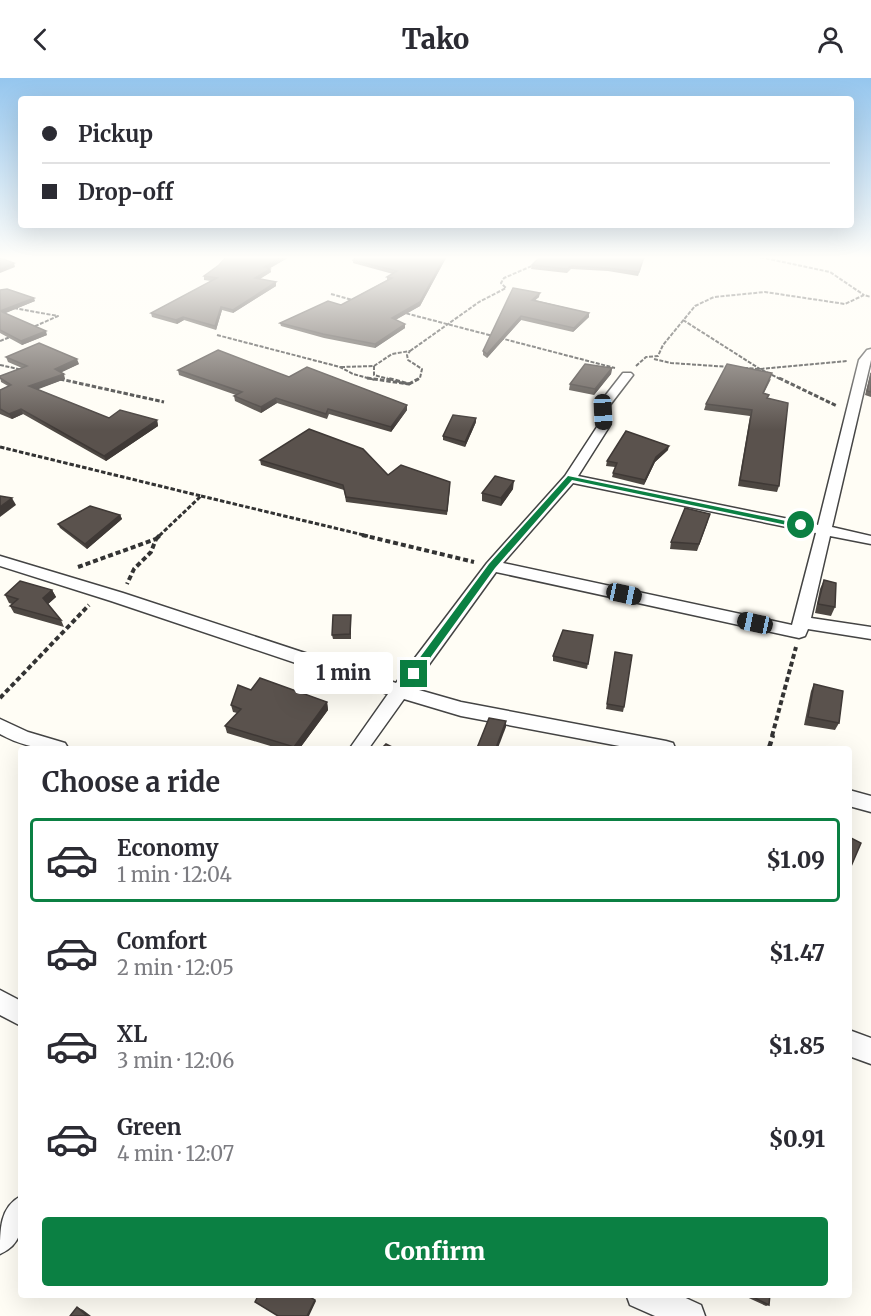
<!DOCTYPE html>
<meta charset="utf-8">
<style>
body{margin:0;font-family:Merriweather,serif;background:#f2f2f3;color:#2b2b33;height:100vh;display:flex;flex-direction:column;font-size:22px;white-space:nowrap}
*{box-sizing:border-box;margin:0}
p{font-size:20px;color:#7c7c81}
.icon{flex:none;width:33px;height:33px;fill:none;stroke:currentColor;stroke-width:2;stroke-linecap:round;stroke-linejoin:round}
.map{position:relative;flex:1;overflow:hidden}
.side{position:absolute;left:18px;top:668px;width:834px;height:552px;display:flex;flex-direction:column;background:#fff;border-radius:6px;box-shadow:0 6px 24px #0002}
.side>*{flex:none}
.top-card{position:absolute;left:18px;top:18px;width:836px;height:132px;border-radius:6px;box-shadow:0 6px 24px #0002;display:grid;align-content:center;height:132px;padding:0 24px;background:#fff}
.end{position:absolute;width:27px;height:27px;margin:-14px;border:8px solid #0b8043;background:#fff;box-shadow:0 0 0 3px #fff}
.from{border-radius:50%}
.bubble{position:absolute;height:42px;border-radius:6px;background:#fff;box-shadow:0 6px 24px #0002;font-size:20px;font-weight:800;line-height:42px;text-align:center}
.car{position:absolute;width:18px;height:36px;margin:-18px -9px;border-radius:8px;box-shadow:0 0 4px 2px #0007;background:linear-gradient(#222 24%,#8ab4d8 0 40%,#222 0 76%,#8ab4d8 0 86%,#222 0)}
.top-card b{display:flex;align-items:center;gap:21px;height:57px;font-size:22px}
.top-card b+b{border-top:2px solid #e1e1e2}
.top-card i{width:15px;height:15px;background:#2b2b33}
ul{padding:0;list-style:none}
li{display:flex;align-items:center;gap:18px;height:84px;margin:0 12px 9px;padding:0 12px;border:3px solid transparent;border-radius:6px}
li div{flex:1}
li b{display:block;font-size:22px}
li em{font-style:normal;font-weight:800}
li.active{border-color:#0b8043}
li>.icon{width:54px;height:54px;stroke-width:1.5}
h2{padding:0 24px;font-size:27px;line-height:72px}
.action{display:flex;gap:12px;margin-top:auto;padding:12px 24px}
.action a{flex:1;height:69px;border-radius:6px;background:#0b8043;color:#fff;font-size:24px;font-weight:800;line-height:69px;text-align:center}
header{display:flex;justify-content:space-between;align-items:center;height:78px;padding:0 24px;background:#fff;font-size:27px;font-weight:800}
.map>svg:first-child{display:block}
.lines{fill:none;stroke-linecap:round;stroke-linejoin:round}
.street-casing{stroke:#444;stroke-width:3}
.path-far3{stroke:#333;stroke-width:2;stroke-dasharray:4 1.5;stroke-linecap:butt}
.path-far2{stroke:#333;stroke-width:3;stroke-dasharray:4.5 2;stroke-linecap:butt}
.path-far1{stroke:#333;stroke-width:4;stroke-dasharray:5 3;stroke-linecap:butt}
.path{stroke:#333;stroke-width:4.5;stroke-dasharray:7 4;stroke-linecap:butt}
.street{fill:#fff;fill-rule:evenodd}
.wall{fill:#4d4742}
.shaded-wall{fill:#3f3936}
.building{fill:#5a524d;stroke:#3f3936;stroke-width:1.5}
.route{fill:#0b8043}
</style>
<header><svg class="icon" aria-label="back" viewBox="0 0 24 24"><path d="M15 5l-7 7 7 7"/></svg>Tako<svg class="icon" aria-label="person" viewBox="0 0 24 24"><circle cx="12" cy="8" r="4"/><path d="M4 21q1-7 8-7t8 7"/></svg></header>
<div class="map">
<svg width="871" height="1238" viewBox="0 0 871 1238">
<rect width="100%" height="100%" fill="#fffdf5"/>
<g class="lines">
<defs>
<g id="street">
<path d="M871 271V282L832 449 871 458V466L830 458 811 540 871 549V561L808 551 805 558 799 560 496 494 412 610 461 624 666 663 673 665 675 670H630L461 638 404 621 369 670H350L388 616 111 523 0 488V478L123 515 396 605 487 485 565 398 597 349 598 327 623 295H631L633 297 610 327 609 349 578 398 818 447 859 282 867 272ZM573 405 816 455 792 547 503 485Z"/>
<path d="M0 641 28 654 65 665 68 670C43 673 22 668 0 656Z"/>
<polygon points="849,712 871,718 871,734 849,728"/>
<polygon points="0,912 21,923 21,948 0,937"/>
<polygon points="849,952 871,960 871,986 849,978"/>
<path d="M21 1118C21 1142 27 1164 0 1176 0 1151 0 1129 21 1118Z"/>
<polygon points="626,1216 677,1216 701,1227 705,1238 655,1238 630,1227"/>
</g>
</defs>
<use href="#street" class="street-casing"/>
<g class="path-far3">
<polyline points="755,178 830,194 864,217"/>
<polyline points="331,216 356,223"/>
<polyline points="14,230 58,238 31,250"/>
<polyline points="401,234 493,258"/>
<polyline points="683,242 760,291 782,302"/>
<polyline points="217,257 340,289 353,296 375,302"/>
<polyline points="500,260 615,290"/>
<polyline points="0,263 10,259"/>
<polyline points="410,273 479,224 506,210 501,205 504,200 534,187"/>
<polyline points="654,281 671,285 730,289"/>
<polyline points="0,287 23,292"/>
<polyline points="374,288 374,297 392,302"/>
<polyline points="636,288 646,279 658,278 663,267 695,228 714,219 765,214 845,226 864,217 871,219"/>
<polyline points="341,289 374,288 392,276 410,273 407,277 408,282 422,291 420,300 417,302"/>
<polyline points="744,290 760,291 847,283"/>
<polyline points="60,301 63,302"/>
</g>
<g class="path-far2">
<polyline points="367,300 409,306 387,300"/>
<polyline points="779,300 837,328"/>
<polyline points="60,301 164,324"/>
<polyline points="409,306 420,300"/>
<polyline points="0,369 201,418 159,458"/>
<polyline points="201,418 368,458"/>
</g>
<g class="path-far1">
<polyline points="362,457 474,484"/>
<polyline points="156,461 160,457"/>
<polyline points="78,489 156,461 151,474 134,491 127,506"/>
<polyline points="0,620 89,527"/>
<polyline points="772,658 796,569"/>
</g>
<polyline class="path" points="769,670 773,657"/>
<use href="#street" class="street"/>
</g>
<g class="wall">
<polygon points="227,178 291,178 270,190 271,194 260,201 276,204 276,208 233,235 222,232 216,252 184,242 177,246 152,239 151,235 211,203 204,202 204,198 219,187"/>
<polygon points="357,178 447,178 420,228 395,242 405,250 375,270 324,260 281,248 280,245 341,227 387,202 387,199 393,196 353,185 353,182"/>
<polygon points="541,178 645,178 638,198 608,193 571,191 567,195 531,191 532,187"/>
<polygon points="513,210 539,219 535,222 589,235 589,239 573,254 521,242 487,280 483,277 483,273"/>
<polygon points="0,212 35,223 5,235 47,257 22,267 0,255"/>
<polygon points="6,279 79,286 61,294 65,301 37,311 109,340 157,342 158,348 106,383 23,336 12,341 0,336 0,312 8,308 1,304 0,298 22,290 8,284"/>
<polygon points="612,290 611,296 594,317 569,312 570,306"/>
<polygon points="178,292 289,299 407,327 407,332 391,354 329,336 327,341 277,325 261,335 235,323 234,318 236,317 179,297"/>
<polygon points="871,294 871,319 865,317"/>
<polygon points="771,301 764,315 768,321 779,408 777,414 738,408 750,338 704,332 706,326"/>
<polygon points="476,344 465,369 443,362 443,358"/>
<polygon points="668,372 655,384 644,407 612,399 615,389 606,388 607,383"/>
<polygon points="260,382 388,397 450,409 447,437 346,424 344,412 261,387"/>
<polygon points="513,411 501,428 482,423 482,415"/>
<polygon points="120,437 122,441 87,471 60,450 58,446"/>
<polygon points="708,443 697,473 670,471 671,464"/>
<polygon points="824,502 835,529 831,538 815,535 820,511"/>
<polygon points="52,512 56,519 48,526 61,542 64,549 14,535 10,528 12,526 9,525 5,517"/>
<polygon points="351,537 351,561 333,561 332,557"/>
<polygon points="593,557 587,591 553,583 553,578"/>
<polygon points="615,574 624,629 623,634 606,631"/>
<polygon points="814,606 839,645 835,652 804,647 811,613"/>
<polygon points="251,612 327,624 328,632 300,670 277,670 227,655 225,648 237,635 233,634 231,627"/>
<polygon points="740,1216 770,1216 769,1227 766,1228"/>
</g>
<g class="shaded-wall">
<polygon points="284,178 291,178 265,193 264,189"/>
<polygon points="445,178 447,178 420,228 392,244 392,240"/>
<polygon points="14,185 15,189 0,195 0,191"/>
<polygon points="270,191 271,194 256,203 255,200"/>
<polygon points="276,204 276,208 233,235 233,232"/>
<polygon points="540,215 539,219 532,225 532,222"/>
<polygon points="34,220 35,223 1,237 0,233"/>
<polygon points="221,229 222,232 216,252 215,248"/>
<polygon points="589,235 589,239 573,254 574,250"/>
<polygon points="521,238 521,242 487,280 487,276"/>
<polygon points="183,239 184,242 177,246 176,242"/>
<polygon points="405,246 405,250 375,270 375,266"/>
<polygon points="46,253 47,257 22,267 21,263"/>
<polygon points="77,281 79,286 56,297 55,291"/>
<polygon points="612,290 611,296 594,317 595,311"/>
<polygon points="64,296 65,301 31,314 29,308"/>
<polygon points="276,320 277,325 261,335 261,329"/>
<polygon points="407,327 407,332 391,354 391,349"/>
<polygon points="21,331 23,336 12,341 9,336"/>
<polygon points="476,340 476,344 465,369 465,364"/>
<polygon points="157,342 158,348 106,383 104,378"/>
<polygon points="669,368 668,372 655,384 644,407 645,402 656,379"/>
<polygon points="514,403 513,411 501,428 501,420"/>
<polygon points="12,420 16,427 0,439 0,429"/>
<polygon points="120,437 122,441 87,471 85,466"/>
<polygon points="52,512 56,519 47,527 43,520"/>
<polygon points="327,624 328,632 300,670 294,670 294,669"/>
<polygon points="506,643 506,649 498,670 496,670"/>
<polygon points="315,1222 316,1223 309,1238 307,1238"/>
<polygon points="77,1229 83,1232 91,1238 87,1238"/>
</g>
<g class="building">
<polygon points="227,178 284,178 264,189 270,191 255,200 276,204 233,232 221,229 215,248 183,239 176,242 151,235 217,200 204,198 219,187"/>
<polygon points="357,178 445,178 420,224 392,240 405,246 375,266 323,256 280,245 328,223 341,227 392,200 387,199 397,193 353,182"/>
<polygon points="541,178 644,178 639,194 608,190 571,188 567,191 532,187"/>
<polygon points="0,180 14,185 0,191"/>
<polygon points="513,210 540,215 532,222 589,235 574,250 521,238 487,276 483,273"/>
<polygon points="7,211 34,220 0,233 0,212"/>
<polygon points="0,233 46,253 21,263 0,252"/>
<polygon points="39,265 77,281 55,291 64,296 29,308 109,340 120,332 157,342 104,378 21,331 9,336 0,331 0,312 11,307 0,300 0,298 27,288 6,279"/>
<polygon points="218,272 289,299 307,289 407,327 391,349 328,331 326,336 276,320 261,329 234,318 242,314 178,292"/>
<polygon points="585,286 612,290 595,311 570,306"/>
<polygon points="727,286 772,295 763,315 769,317 767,320 788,325 779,408 740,402 752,332 706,326"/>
<polygon points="871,295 871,314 867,313"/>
<polygon points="453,337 476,340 465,364 443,358"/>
<polygon points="309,351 363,371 388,397 401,387 450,404 447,433 346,419 343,407 260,382"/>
<polygon points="626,353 669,368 656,379 645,402 613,395 617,385 607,383"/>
<polygon points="495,398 514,403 501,420 482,415"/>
<polygon points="0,418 12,420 0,429"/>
<polygon points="90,428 120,437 85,466 58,446"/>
<polygon points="685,430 710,436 699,466 671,464"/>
<polygon points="824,502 836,505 835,529 818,526"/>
<polygon points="20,503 52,512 43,520 61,542 10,528 18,521 5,517"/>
<polygon points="333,537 351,537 350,556 332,557"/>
<polygon points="563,552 593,557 588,586 553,578"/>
<polygon points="615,574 632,577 624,629 607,626"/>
<polygon points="260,600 327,624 294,669 225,648 241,631 231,627 238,607 251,612"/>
<polygon points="814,606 843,613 839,645 808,639"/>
<polygon points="489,640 506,643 496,670 477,670"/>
<polygon points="386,666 394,670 382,670"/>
<polygon points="849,759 861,765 849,793"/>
<polygon points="259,1216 305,1216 315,1222 307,1238 278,1238 255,1224"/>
<polygon points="747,1216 770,1216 769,1227"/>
<polygon points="77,1229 87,1238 70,1238"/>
</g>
<linearGradient id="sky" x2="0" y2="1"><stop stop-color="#95c6ee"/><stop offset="0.51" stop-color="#fffefa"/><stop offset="1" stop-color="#fffefa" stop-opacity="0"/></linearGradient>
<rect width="871" height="352" fill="url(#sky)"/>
<polygon class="route" points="568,398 805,447 801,450 572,402 495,490 417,598 410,598 410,593 489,486"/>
</svg>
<i class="end from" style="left:801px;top:447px"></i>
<i class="end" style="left:414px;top:596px"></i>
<div class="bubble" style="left:294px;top:574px;width:99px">1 min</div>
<i class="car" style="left:603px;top:334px;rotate:177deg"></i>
<i class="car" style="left:624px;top:516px;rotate:102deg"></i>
<i class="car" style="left:755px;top:545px;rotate:282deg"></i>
<div class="top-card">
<b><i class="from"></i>Pickup</b>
<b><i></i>Drop-off</b>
</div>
<section class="side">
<h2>Choose a ride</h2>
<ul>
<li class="active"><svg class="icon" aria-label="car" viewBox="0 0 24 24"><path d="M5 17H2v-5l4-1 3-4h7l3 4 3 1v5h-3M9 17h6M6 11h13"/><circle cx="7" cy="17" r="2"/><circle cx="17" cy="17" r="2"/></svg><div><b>Economy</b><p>1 min · 12:04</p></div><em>$1.09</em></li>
<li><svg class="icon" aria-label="car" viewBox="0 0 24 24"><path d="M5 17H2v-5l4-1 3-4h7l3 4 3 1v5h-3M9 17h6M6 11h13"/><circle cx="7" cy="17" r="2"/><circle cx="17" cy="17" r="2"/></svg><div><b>Comfort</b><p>2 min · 12:05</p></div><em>$1.47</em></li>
<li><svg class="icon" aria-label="car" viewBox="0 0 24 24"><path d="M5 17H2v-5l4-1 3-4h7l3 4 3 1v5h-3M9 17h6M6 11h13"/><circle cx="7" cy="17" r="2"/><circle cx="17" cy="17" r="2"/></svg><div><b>XL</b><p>3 min · 12:06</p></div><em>$1.85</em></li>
<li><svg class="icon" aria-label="car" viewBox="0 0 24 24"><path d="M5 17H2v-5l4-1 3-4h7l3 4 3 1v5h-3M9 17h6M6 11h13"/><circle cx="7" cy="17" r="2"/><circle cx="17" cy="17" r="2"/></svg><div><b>Green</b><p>4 min · 12:07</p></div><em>$0.91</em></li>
</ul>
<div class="action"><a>Confirm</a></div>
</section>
</div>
